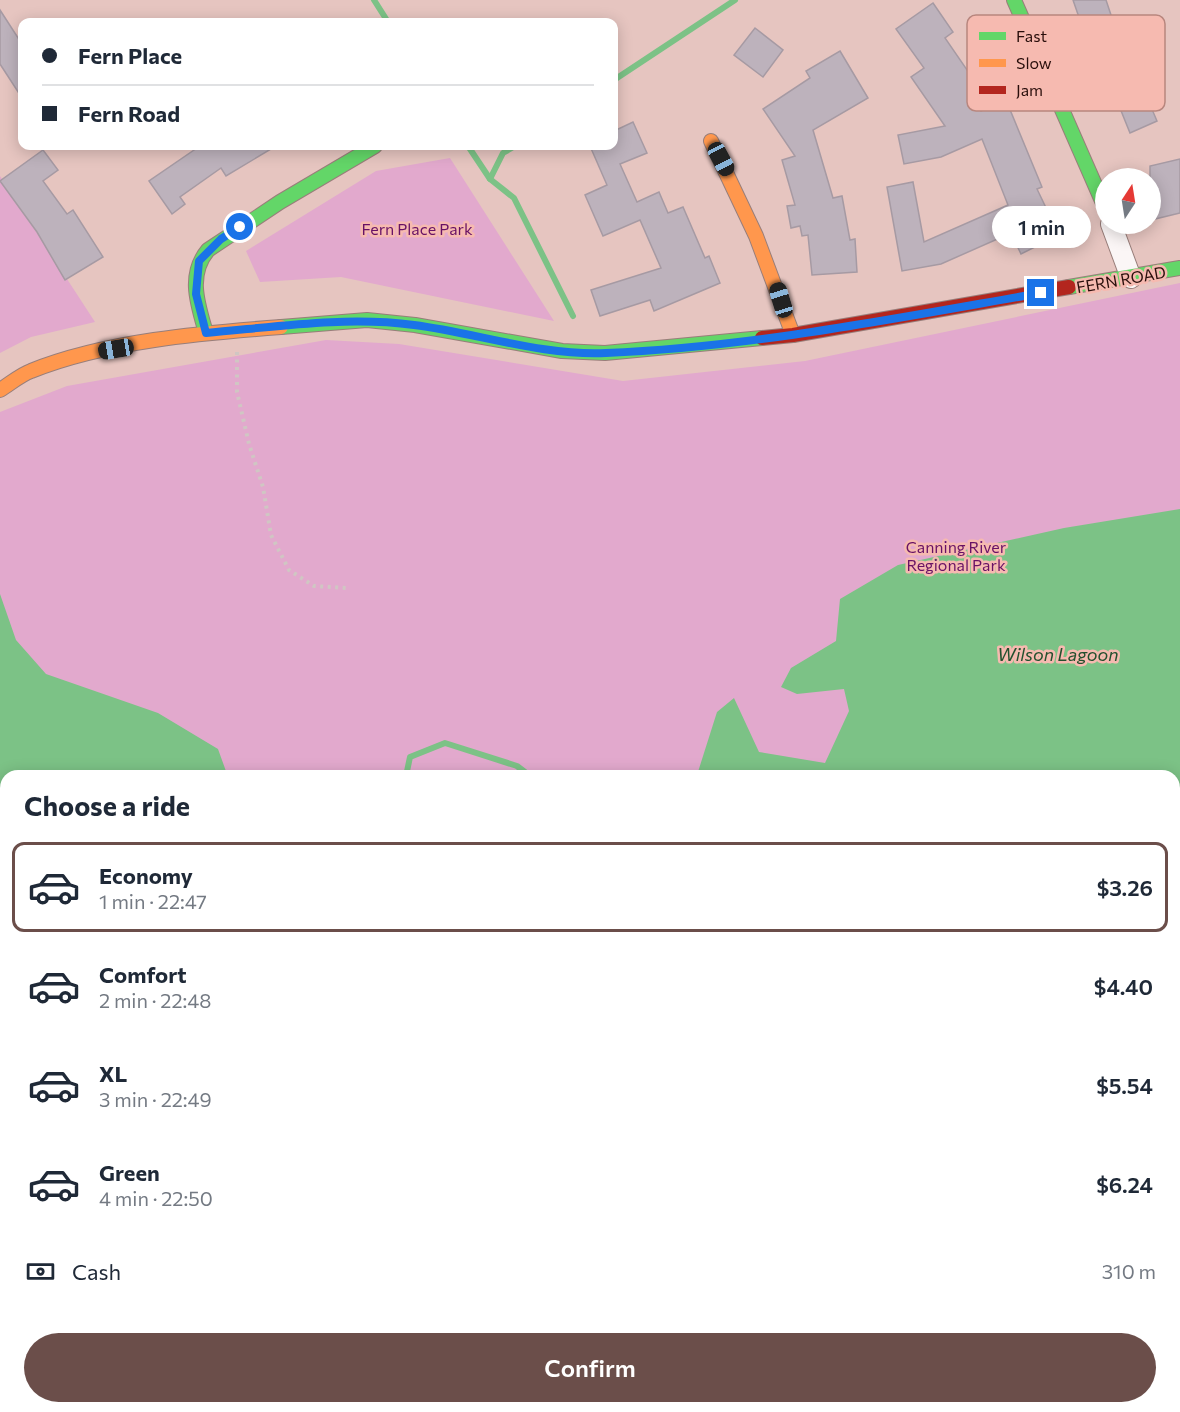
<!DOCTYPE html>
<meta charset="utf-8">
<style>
body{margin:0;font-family:Commissioner,sans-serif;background:#f6f6f7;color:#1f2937;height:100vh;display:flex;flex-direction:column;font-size:22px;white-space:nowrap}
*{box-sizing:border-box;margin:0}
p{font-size:20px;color:#747a83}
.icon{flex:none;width:33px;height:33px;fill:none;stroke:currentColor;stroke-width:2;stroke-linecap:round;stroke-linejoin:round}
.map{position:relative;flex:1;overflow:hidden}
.sheet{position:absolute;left:0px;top:770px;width:1180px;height:644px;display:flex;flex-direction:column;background:#fff;border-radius:18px 18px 0 0;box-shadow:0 3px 15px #0003}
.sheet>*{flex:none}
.banner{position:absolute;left:18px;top:18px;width:600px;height:132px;border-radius:12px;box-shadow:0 3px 15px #0003;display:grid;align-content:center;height:132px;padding:0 24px;background:#fff}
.needle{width:39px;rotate:12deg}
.tools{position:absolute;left:1095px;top:168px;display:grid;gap:12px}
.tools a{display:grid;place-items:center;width:66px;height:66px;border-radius:50%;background:#fff;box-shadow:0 3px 15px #0003;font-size:30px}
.end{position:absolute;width:27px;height:27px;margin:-14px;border:8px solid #1a73e8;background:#fff;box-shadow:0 0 0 3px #fff}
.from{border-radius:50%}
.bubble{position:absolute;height:42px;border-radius:21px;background:#fff;box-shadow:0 3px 15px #0003;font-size:20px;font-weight:600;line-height:42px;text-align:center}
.car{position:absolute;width:18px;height:36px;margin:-18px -9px;border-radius:8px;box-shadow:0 0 4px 2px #0007;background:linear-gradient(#222 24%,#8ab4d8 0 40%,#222 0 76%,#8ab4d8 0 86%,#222 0)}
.banner b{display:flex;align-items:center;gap:21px;height:57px;font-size:22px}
.banner b+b{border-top:2px solid #e0e1e3}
.banner i{width:15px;height:15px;background:#1f2937}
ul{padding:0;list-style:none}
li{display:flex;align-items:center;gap:18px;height:90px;margin:0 12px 9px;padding:0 12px;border:3px solid transparent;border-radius:12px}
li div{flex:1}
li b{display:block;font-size:22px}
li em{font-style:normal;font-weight:600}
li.current{border-color:#6b4e4a}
li>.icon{width:54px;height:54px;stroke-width:1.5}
h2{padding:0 24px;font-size:27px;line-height:72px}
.pay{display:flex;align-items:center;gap:15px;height:66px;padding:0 24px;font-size:22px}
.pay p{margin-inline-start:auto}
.action{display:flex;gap:12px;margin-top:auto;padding:12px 24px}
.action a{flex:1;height:69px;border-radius:36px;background:#6b4e4a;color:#fff;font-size:24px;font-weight:600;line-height:69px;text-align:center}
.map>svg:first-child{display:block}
.green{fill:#e2a9cd;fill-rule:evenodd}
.water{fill:#7cc286}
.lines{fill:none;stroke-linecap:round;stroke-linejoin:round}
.stream{stroke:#7cc286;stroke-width:6}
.building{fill:#bdb2bc;stroke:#a69aa3;stroke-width:1.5}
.street-casing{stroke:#987e7a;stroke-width:22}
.fast-casing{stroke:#987e7a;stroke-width:16}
.slow-casing{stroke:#987e7a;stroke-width:16}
.jam-casing{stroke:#987e7a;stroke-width:16}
.path{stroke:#d0c6c3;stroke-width:4;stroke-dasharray:3 4.5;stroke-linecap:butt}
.street{stroke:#fbf6f6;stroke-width:20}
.fast{stroke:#63d668;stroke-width:14}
.slow{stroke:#ff974d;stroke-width:14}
.jam{stroke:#b3261e;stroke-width:14}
.route{stroke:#1a73e8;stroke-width:8}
.labels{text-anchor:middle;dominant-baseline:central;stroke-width:5;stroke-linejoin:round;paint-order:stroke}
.park-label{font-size:16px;fill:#681165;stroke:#f6bab0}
.street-label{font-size:16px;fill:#290e0b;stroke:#f6bab0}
.water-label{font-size:18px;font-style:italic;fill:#23502e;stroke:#f6bab0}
.key{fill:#f6bab0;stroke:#b8867e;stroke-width:1.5}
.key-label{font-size:16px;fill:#290e0b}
</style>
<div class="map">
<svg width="1180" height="1412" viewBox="0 0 1180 1412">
<rect width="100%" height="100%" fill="#e6c5c0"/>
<g class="green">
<polygon points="450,158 554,321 341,277 260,282 246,251 376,171"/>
<polygon points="0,176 95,322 31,337 0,353"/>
<path d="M1180 283V1412H0V412L67 386 326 340 399 344 623 381 805 361ZM6 776H1174V1407H6Z"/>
</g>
<g class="water">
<polygon points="1180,509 1180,944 1175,944 1174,776 697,775 717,712 734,698 759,752 825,763 849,711 844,689 797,694 781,687 791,668 836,641 840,599 898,565 1064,528"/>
<polygon points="0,594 16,640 46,674 158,713 218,749 227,774 235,775 6,776 6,814 0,811"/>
</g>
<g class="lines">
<g class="stream">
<polyline points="374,0 388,22"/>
<polyline points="614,80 735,0"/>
<polyline points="468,146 490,179 514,198 573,316"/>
<polyline points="490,179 503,153 515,146"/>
<polyline points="406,776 410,757 445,743 517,766 530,776"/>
<polyline points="0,1039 6,1036"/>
<polyline points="0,1165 6,1168"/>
<polyline points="0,1239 6,1240"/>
</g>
</g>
<g class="building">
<polygon points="1073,0 1106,0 1116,30 1137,23 1149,62 1134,67 1157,121 1130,133 1107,76 1100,78"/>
<polygon points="933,3 953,32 945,38 974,80 969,84 981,111 1006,100 1042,187 1037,189 1059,235 1021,254 1011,233 941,264 902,271 887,187 913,182 924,242 1008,205 982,139 941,157 904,164 898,135 945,126 911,77 924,68 896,29"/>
<polygon points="0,10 22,44 22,98 0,64"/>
<polygon points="755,28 783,50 763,77 734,55"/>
<polygon points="840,51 868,98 813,130 833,198 842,196 850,240 855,239 857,272 812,275 808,235 802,236 800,226 791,228 787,206 795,205 782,160 795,156 763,109 810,78 806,71"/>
<polygon points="633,122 647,153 620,164 637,202 659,192 668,213 683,207 705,258 709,256 720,283 654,311 650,300 600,316 591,290 661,268 640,220 603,236 585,195 607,185 590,146 614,146 614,131"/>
<polygon points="200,146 276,146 226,176 221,168 180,197 185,204 172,214 149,181"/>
<polygon points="43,150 58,170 43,181 67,214 73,210 103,257 65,280 37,232 0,181"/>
<polygon points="1180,159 1180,213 1155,219 1150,202 1150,166"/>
</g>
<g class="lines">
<defs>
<polyline id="street" points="1111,224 1131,278"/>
<g id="fast">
<polyline points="1014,0 1106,210"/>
<polyline points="1069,287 1180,268"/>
<polyline points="281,327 367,320 415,325 562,351 605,353 762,338"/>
<path d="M206 333C198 305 187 275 208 250L280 202 375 146"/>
</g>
<g id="slow">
<polyline points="711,141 756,236 793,335"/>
<path d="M0 390C10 384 20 375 31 371 105 341 202 333 281 327"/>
</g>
<polyline id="jam" points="762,338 793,335 1069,287"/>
</defs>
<use href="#street" class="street-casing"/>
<use href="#fast" class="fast-casing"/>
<use href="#slow" class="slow-casing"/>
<use href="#jam" class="jam-casing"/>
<g class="path">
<polyline points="237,352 237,392 249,444 263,487 271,535 289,570 314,586 346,588"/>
<polyline points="1174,1153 1180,1150"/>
<polyline points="1174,1162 1180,1160"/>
<polyline points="546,1407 558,1412"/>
<polyline points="451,1412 452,1407"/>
</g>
<use href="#street" class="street"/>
<use href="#fast" class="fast"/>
<use href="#slow" class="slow"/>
<use href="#jam" class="jam"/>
</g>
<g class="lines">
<path class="route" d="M240 227 221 239 199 261 196 294 206 333C275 327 345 316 414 325 477 333 542 356 606 353 752 347 897 318 1041 293"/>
</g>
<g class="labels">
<g class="park-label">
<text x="417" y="228">Fern Place Park</text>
<text x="956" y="546">Canning River<tspan x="956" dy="18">Regional Park</tspan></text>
</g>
<g class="street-label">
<text transform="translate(1121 279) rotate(-10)">FERN ROAD</text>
</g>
<g class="water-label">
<text x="1058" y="654">Wilson Lagoon</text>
</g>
</g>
<rect x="967" y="15" width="198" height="96" rx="9" class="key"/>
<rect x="979" y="32" width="27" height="8" fill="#63d668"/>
<rect x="979" y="59" width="27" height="8" fill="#ff974d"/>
<rect x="979" y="86" width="27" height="8" fill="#b3261e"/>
<g class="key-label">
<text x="1016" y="42">Fast</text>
<text x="1016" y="69">Slow</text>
<text x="1016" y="96">Jam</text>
</g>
</svg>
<div class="tools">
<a><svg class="needle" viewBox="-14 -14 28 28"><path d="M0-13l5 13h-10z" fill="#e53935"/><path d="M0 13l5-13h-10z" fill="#747a83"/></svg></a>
</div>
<i class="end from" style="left:240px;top:227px"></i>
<i class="end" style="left:1041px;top:293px"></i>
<div class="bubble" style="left:992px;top:206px;width:99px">1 min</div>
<i class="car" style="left:721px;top:159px;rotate:152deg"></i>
<i class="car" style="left:781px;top:300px;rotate:343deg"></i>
<i class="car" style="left:116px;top:349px;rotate:261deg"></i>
<div class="banner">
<b><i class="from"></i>Fern Place</b>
<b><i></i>Fern Road</b>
</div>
<section class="sheet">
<h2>Choose a ride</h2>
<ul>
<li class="current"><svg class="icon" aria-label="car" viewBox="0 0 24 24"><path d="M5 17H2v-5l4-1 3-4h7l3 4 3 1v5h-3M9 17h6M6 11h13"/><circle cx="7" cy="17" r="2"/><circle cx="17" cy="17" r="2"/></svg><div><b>Economy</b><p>1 min · 22:47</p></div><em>$3.26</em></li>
<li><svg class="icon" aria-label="car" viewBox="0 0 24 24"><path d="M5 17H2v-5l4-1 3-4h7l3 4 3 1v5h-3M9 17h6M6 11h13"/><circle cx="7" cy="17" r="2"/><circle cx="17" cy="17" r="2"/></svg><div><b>Comfort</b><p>2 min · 22:48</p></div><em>$4.40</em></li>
<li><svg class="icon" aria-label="car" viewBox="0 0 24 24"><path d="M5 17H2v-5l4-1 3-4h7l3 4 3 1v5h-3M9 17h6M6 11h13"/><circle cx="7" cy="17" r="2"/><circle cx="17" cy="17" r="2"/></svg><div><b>XL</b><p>3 min · 22:49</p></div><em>$5.54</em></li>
<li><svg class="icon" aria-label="car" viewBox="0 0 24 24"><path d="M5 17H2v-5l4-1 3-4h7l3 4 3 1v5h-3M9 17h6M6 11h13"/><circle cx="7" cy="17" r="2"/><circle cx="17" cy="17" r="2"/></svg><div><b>Green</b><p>4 min · 22:50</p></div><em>$6.24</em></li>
</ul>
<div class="pay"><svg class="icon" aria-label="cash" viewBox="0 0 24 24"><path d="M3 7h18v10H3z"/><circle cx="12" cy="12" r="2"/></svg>Cash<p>310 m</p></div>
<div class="action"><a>Confirm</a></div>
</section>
</div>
